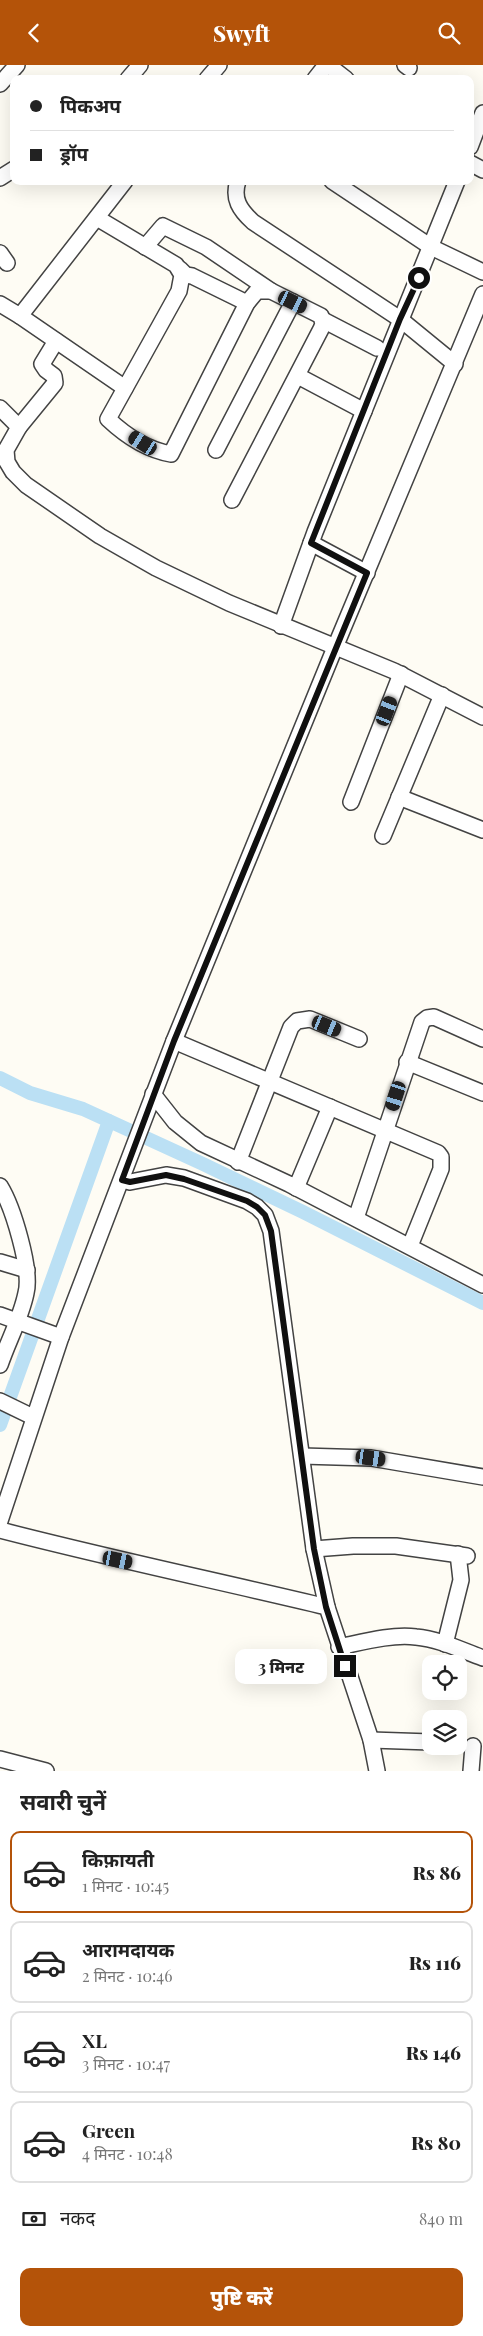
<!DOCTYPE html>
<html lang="hi">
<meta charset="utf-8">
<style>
body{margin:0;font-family:"Playfair Display","Noto Sans Devanagari",serif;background:#f6f6f6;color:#222;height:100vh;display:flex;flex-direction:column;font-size:19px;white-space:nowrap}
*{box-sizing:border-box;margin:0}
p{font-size:16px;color:#767676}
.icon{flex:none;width:28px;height:28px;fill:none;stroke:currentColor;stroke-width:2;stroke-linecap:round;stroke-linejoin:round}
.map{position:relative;height:1706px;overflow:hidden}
.details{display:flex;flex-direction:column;background:#fff;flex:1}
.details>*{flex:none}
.guide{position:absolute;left:10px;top:10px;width:464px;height:110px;border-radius:10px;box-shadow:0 5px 20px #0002;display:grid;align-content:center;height:110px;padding:0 20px;background:#fff}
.tools{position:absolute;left:422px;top:1590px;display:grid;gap:10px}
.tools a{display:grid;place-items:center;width:45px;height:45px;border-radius:10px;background:#fff;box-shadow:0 5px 20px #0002;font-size:25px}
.end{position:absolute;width:22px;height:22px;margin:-11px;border:6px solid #101010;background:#fff;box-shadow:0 0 0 2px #fff}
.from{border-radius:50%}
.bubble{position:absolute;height:35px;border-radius:10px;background:#fff;box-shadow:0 5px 20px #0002;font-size:16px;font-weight:800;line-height:35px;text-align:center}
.car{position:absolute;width:15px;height:30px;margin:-15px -8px;border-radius:6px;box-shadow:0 0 4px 1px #0007;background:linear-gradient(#222 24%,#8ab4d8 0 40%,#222 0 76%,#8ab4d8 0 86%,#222 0)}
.guide b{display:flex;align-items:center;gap:18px;height:48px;font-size:19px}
.guide b+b{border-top:1px solid #e0e0e0}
.guide i{width:12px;height:12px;background:#222}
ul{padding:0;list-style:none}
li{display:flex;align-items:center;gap:15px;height:82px;margin:0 10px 8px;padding:0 10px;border:2px solid #e0e0e0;border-radius:10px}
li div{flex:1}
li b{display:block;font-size:19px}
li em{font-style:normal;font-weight:800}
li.selected{border-color:#b45309}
li>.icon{width:45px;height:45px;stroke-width:1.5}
h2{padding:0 20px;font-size:22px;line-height:60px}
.pay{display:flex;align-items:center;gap:12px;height:55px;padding:0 20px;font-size:19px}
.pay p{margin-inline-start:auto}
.button{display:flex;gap:10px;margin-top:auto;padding:10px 20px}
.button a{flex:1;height:58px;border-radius:10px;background:#b45309;color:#fff;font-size:20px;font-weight:800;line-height:58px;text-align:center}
header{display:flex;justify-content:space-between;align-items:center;height:65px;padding:0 20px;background:#b45309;color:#fff;font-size:22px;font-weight:800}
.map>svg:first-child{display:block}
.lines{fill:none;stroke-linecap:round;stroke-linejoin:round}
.canal{stroke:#bbe0f4;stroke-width:14}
.minor-casing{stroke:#434343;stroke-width:18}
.minor{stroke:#fff;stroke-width:15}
.route{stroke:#101010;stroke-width:6}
</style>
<header><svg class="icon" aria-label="back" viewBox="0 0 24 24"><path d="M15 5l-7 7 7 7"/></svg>Swyft<svg class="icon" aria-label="search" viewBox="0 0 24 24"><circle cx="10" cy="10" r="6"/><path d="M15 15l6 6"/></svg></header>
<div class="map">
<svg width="483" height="1706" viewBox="0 0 483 1706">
<rect width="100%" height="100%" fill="#fefcf4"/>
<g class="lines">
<g class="canal">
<polyline points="0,1013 30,1028 83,1044 203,1099 303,1147 483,1238"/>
<polyline points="0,1360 109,1056"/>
</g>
<defs>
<g id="minor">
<polyline points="328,0 346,14"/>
<polyline points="405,0 409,3"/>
<polyline points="128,14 140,0"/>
<polyline points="207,14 219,0"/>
<polyline points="315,14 326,0"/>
<polyline points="0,19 17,0"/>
<polyline points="470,82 483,48"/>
<polyline points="470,98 483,105"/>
<polyline points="0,113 14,104"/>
<path d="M238 116C232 134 240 145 253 157L400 254 455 299"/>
<polyline points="332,116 431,182 483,207"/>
<path d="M97 153 176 200 182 210 179 226 108 354C125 370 148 385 171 389L247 238 257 226H271L321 251 323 259 321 264 232 435"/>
<polyline points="145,182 163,161 206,182 271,226"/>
<polyline points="0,188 7,198"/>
<polyline points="180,204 186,210 192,211 247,238"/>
<polyline points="0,239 20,251 125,116"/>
<polyline points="20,251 125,323"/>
<polyline points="323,255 377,283"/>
<polyline points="298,311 364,346"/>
<polyline points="0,343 19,362 6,385 7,397 13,407 26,420 100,471 156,503 229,538 394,606 483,652"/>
<polyline points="19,362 55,318 54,311 46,305 42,299 56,276"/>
<polyline points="216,385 293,237"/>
<polyline points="311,478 367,508"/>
<polyline points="281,561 315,467 457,116"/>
<polyline points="399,732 483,765"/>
<polyline points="351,737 401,609"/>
<polyline points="383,771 442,630"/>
<polyline points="174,976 438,1088 441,1092 441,1104 410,1181"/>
<polyline points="407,997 483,1028"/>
<polyline points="153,1029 175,1057 201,1078 289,1119 483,1220"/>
<polyline points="238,1097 291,962 297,956 310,954 359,974"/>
<polyline points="122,1115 130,1117 166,1110 184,1113 247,1136 257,1142 265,1150 271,1166 314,1484 327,1542"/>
<path d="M0 1121C13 1142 32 1205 26 1228 21 1253 8 1276 0 1300"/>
<polyline points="296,1123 330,1042"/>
<polyline points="356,1153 422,957 427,953 434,952 483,974"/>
<polyline points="0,1197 27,1205"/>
<polyline points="0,1250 61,1272"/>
<polyline points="0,1336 33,1352"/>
<polyline points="302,1391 371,1393 483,1412"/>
<polyline points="0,1456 61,1272 174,976 336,580 483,229"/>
<path d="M0 1465C108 1493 218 1516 327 1542L371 1675 377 1706"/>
<polyline points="314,1484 353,1481 396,1481 467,1491"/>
<polyline points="445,1579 461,1515 458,1489"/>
<path d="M339 1582C363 1577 391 1569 416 1572 439 1574 461 1585 483 1593"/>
<polyline points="371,1675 431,1677"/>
<polyline points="0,1694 46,1706"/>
<polyline points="471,1706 473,1681"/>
</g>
</defs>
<use href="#minor" class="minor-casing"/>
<use href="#minor" class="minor"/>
</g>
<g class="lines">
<polyline class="route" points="345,1601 326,1542 314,1484 271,1166 265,1150 257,1142 247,1136 184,1114 166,1110 130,1117 122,1115 174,976 367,508 311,478 400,254 419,213"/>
</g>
</svg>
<div class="tools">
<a><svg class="icon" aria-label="locate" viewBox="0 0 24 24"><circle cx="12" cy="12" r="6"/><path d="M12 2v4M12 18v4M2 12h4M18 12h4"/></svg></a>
<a><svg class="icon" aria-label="layers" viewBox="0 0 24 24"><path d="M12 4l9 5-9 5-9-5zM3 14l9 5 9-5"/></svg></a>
</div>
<i class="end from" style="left:419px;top:213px"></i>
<i class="end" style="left:345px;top:1601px"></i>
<div class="bubble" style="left:235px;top:1584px;width:92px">3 मिनट</div>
<i class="car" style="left:293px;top:237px;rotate:116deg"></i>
<i class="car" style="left:143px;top:378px;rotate:302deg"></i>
<i class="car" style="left:387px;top:646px;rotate:21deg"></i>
<i class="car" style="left:327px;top:961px;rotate:112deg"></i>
<i class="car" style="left:396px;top:1031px;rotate:198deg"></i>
<i class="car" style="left:371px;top:1393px;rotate:98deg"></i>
<i class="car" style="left:118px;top:1495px;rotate:102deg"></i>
<div class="guide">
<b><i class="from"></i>पिकअप</b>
<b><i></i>ड्रॉप</b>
</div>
</div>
<section class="details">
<h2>सवारी चुनें</h2>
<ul>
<li class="selected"><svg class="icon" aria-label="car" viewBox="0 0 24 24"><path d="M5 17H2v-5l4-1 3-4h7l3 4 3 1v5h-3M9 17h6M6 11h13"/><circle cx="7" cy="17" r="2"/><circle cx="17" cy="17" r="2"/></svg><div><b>किफ़ायती</b><p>1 मिनट · 10:45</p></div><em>Rs 86</em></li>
<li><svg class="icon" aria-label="car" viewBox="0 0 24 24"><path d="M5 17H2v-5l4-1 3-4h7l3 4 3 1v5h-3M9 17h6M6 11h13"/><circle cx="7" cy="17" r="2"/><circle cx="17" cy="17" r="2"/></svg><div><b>आरामदायक</b><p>2 मिनट · 10:46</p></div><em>Rs 116</em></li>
<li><svg class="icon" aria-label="car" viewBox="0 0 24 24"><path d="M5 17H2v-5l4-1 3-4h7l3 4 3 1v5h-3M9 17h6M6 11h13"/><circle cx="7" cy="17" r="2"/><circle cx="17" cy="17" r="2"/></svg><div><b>XL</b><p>3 मिनट · 10:47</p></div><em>Rs 146</em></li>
<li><svg class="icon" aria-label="car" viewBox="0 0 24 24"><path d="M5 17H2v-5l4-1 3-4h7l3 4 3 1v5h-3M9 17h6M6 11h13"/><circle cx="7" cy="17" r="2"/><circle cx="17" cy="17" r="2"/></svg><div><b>Green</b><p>4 मिनट · 10:48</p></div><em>Rs 80</em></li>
</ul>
<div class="pay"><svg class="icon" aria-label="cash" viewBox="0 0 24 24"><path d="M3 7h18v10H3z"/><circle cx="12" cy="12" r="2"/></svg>नकद<p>840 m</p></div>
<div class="button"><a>पुष्टि करें</a></div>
</section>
